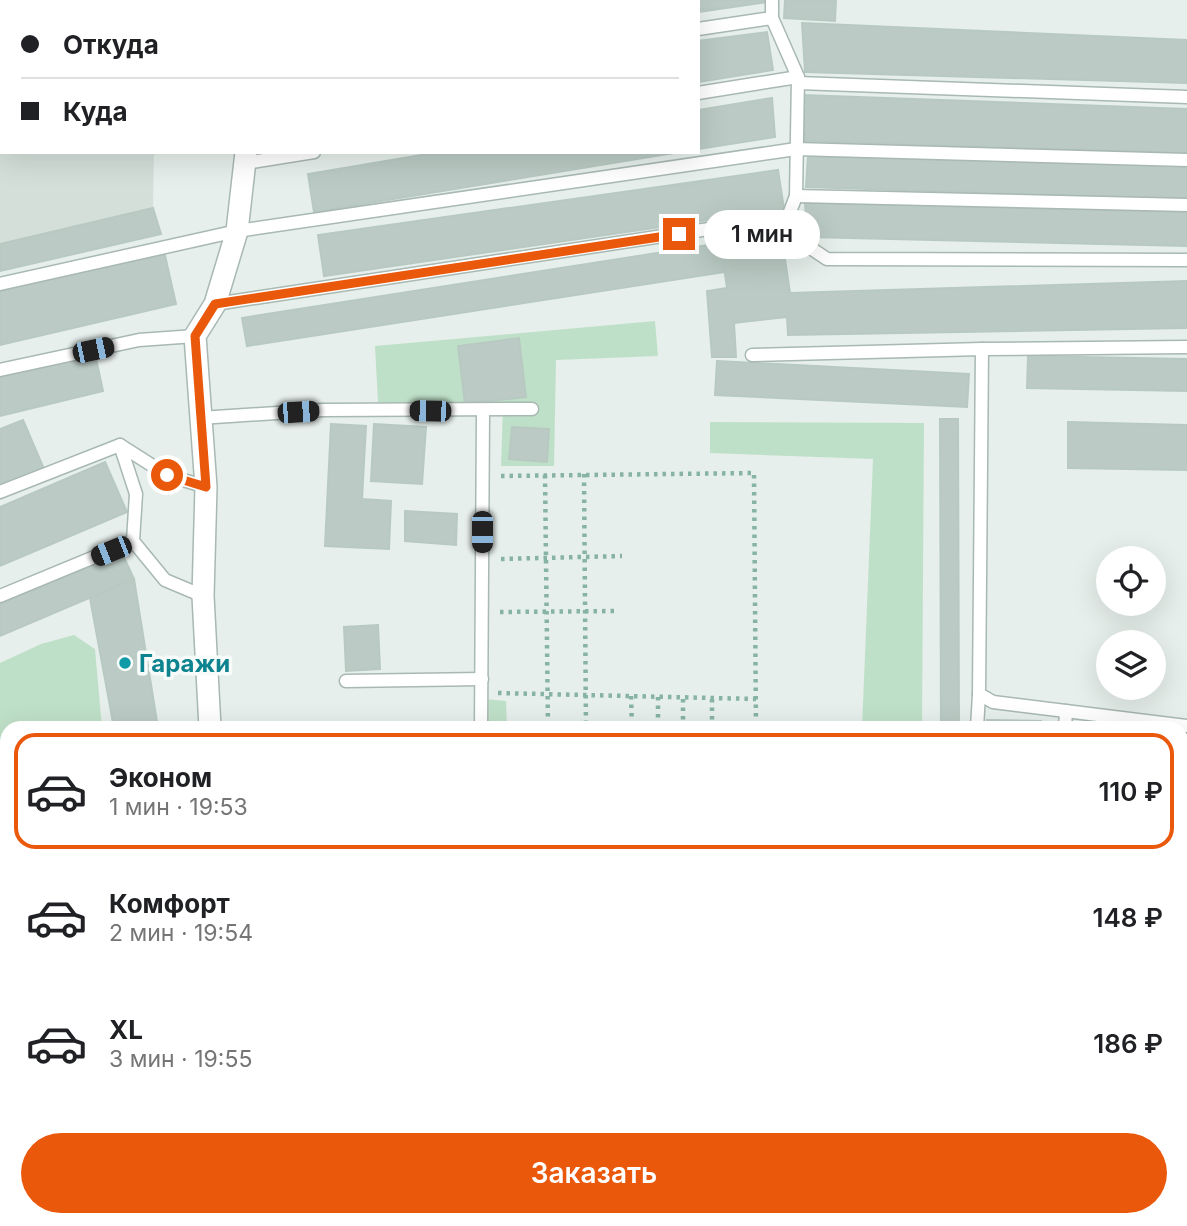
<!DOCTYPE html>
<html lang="ru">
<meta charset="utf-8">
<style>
body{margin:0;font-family:Inter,sans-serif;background:#f6f6f6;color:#202124;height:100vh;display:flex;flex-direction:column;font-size:26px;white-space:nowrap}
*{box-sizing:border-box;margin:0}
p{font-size:23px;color:#757577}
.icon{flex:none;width:38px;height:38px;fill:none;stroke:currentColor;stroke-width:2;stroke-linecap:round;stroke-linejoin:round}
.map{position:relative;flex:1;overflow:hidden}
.sheet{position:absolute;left:0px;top:721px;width:1188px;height:506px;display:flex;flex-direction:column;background:#fff;border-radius:21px 21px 0 0;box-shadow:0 7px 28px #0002}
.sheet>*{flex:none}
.top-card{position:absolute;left:0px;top:0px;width:700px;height:154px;box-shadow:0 7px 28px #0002;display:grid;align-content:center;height:154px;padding:0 21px;background:#fff}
.buttons{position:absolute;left:1096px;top:546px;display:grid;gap:14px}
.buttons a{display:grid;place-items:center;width:70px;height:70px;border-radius:50%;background:#fff;box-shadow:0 7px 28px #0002;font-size:35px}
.end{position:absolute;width:32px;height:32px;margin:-16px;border:9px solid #ea580c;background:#fff;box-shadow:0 0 0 4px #fff}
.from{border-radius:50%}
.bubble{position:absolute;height:49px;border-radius:24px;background:#fff;box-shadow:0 7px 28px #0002;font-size:23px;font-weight:600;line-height:49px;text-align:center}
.car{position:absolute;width:21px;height:42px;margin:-21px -10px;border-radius:9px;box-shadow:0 0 5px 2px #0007;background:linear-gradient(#222 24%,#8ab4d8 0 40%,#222 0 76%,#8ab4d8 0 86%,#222 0)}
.top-card b{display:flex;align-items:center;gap:24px;height:66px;font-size:26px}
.top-card b+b{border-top:2px solid #e0e0e0}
.top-card i{width:18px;height:18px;background:#202124}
ul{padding:12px 0 0;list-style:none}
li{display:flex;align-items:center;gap:21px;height:116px;margin:0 14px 10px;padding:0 7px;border:4px solid transparent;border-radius:21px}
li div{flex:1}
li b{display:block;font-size:26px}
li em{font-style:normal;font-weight:600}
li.on{border-color:#ea580c}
li>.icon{width:63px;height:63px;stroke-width:1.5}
.cta{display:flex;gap:14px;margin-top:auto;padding:14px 21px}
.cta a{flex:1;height:80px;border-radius:42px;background:#ea580c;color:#fff;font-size:28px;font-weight:600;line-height:80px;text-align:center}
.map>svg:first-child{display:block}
.built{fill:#d4dfda}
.green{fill:#bfe0c8}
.building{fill:#bbcac4;stroke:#b8c9c2;stroke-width:2}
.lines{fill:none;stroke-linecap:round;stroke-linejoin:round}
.service-casing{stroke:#a8b8b2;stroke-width:15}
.minor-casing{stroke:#a8b8b2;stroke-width:24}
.path{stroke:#86b3a5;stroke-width:4.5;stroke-dasharray:3.5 5;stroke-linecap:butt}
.service{stroke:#fff;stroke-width:12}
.minor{stroke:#fff;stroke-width:21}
.route{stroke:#ea580c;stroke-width:9}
.culture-dot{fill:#0f9aa8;stroke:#f7fbf9;stroke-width:2.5}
.labels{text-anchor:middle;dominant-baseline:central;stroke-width:7;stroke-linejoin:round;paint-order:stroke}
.culture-label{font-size:24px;font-weight:bold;fill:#0d838f;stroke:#f7fbf9;text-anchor:start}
</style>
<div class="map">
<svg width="1187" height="1226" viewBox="0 0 1187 1226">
<rect width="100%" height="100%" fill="#e6efeb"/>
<polygon class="built" points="0,0 133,0 2,2 2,152 154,152 153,208 0,244"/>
<g class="green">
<polygon points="655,321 658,356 556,360 554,466 501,466 503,406 378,402 375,346"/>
<polygon points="710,422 924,423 922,728 862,728 873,459 710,453"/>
<polygon points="74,635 95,649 102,728 7,728 7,883 0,827 0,663 41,644"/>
<polygon points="485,699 506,701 507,728 485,728"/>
<polygon points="1181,868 1187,869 1187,875 1181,1091"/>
<polygon points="7,950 7,1140 0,1141 0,951"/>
<rect x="334" y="1220" width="844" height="6"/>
</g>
<g class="building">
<polygon points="503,0 767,0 767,2 698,12 698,2 491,2"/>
<polygon points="785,0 836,0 835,21 784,18"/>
<polygon points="802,23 1187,40 1187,83 805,72"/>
<polygon points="767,32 773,70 698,82 698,41"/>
<polygon points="803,95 1187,109 1187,153 805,141"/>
<polygon points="772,98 775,137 698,149 698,110"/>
<polygon points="439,152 680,152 314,212 308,174"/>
<polygon points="808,156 1187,166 1187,199 806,187"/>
<polygon points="778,170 784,209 324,276 318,235"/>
<polygon points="805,203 1187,212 1187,246 807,237"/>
<polygon points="153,208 161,234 0,271 0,244"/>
<polygon points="782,239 790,293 1187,281 1187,328 788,335 787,317 734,323 736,357 712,357 707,291 727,288 721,245"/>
<polygon points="721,243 725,272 247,346 242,318"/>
<polygon points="164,251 176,304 0,345 0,289"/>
<polygon points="519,338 526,397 465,404 458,346"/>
<polygon points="95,354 103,391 0,416 0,376"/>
<polygon points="1028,356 1187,359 1187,391 1027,388"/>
<polygon points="717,361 969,374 967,407 715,395"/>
<polygon points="940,419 958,419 959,728 941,728"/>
<polygon points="23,420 44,469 0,486 0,429"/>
<polygon points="1068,422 1187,425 1187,470 1068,468"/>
<polygon points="331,424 366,426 362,499 391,501 389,549 325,546"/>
<polygon points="374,424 426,427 422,484 371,481"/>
<polygon points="512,427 549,429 547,462 509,459"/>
<polygon points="105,462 127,512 0,566 0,507"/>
<polygon points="405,511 457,514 456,545 405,541"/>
<polygon points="121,551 134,579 0,636 0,603"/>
<polygon points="134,579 158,728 114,728 90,598"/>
<polygon points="378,625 380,669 346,671 344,627"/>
<polygon points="987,720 1041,721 1041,728 987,728"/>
<polygon points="1080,722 1135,723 1135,728 1080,728"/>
</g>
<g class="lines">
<defs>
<g id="service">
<polyline points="772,0 772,18 798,77 796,196 788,217 800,241 827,259 1187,260"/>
<polyline points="698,29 772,18"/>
<polyline points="0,52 2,52"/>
<polyline points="798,83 1187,97"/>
<polyline points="698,93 798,77"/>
<polyline points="245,163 314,152"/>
<polyline points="796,196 1187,205"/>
<polyline points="0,284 237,231 796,149 1187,160"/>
<polyline points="215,304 788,217"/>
<polyline points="982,349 1187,347"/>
<polyline points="752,355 982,349 979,694 993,702 1187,726"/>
<polyline points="0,370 139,340 195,336"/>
<polyline points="200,418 323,410 532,409"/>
<polyline points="120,445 136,494 133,541 165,580 203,596"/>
<polyline points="0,492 120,445 167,475 206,487"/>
<polyline points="0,596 133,541"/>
<polyline points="346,681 482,679"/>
<polyline points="481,728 483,412"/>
<polyline points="977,728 979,694"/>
<polyline points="1065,728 1066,711"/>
<polyline points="124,1220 125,1226"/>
<polyline points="6,1226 7,1215"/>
</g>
<g id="minor">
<polyline points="279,2 282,0"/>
<polyline points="210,728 203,596 206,487 195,336 215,304 237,231 246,152"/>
<polyline points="215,1226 216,1220"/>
</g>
</defs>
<use href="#service" class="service-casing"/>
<use href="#minor" class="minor-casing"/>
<g class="path">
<polyline points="584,474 586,728"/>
<polyline points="545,475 548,728"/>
<polyline points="501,476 754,473 756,728"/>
<polyline points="501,559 622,556"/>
<polyline points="500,612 619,611"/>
<polyline points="498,693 756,699"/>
<polyline points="631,696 632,728"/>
<polyline points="658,697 658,728"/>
<polyline points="683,728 683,698"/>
<polyline points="712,728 712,698"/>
<polyline points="660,1220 666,1226"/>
<polyline points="776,1220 776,1226"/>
<polyline points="1012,1220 1017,1226"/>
<polyline points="451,1226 451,1220"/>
<polyline points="578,1226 578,1220"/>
<polyline points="892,1226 899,1220"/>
<polyline points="960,1226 960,1220"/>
<polyline points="1158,1226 1159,1220"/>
</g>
<use href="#service" class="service"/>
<use href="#minor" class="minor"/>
</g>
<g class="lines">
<polyline class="route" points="167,475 206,487 195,336 215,304 679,234"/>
</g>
<circle class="culture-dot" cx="125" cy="663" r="7"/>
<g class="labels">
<g class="culture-label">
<text x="139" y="663">Гаражи</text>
</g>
</g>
</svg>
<div class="buttons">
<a><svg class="icon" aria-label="locate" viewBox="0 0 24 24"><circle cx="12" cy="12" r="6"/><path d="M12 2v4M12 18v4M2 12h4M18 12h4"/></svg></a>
<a><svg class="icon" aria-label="layers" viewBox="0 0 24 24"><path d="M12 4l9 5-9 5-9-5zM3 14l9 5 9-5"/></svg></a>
</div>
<i class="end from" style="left:167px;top:475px"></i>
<i class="end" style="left:679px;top:234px"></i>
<div class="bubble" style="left:704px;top:210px;width:116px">1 мин</div>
<i class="car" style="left:93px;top:350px;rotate:78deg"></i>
<i class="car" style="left:430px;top:411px;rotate:271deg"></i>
<i class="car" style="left:298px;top:412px;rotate:86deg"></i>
<i class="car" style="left:482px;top:532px;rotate:180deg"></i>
<i class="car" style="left:111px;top:551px;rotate:248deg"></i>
<div class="top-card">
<b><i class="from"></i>Откуда</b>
<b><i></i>Куда</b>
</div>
<section class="sheet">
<ul>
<li class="on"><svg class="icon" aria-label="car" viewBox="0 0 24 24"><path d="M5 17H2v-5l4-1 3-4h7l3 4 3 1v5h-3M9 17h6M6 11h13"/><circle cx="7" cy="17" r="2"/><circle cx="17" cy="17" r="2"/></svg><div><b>Эконом</b><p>1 мин · 19:53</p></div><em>110 ₽</em></li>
<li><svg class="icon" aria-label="car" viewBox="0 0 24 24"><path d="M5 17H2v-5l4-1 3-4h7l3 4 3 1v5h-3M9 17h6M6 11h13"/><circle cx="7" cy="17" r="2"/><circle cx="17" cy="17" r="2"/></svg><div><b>Комфорт</b><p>2 мин · 19:54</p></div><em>148 ₽</em></li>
<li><svg class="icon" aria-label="car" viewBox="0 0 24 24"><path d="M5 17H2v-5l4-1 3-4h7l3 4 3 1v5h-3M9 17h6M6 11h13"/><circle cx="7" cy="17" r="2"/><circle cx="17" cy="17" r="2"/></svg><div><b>XL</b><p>3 мин · 19:55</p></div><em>186 ₽</em></li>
</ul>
<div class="cta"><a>Заказать</a></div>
</section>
</div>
